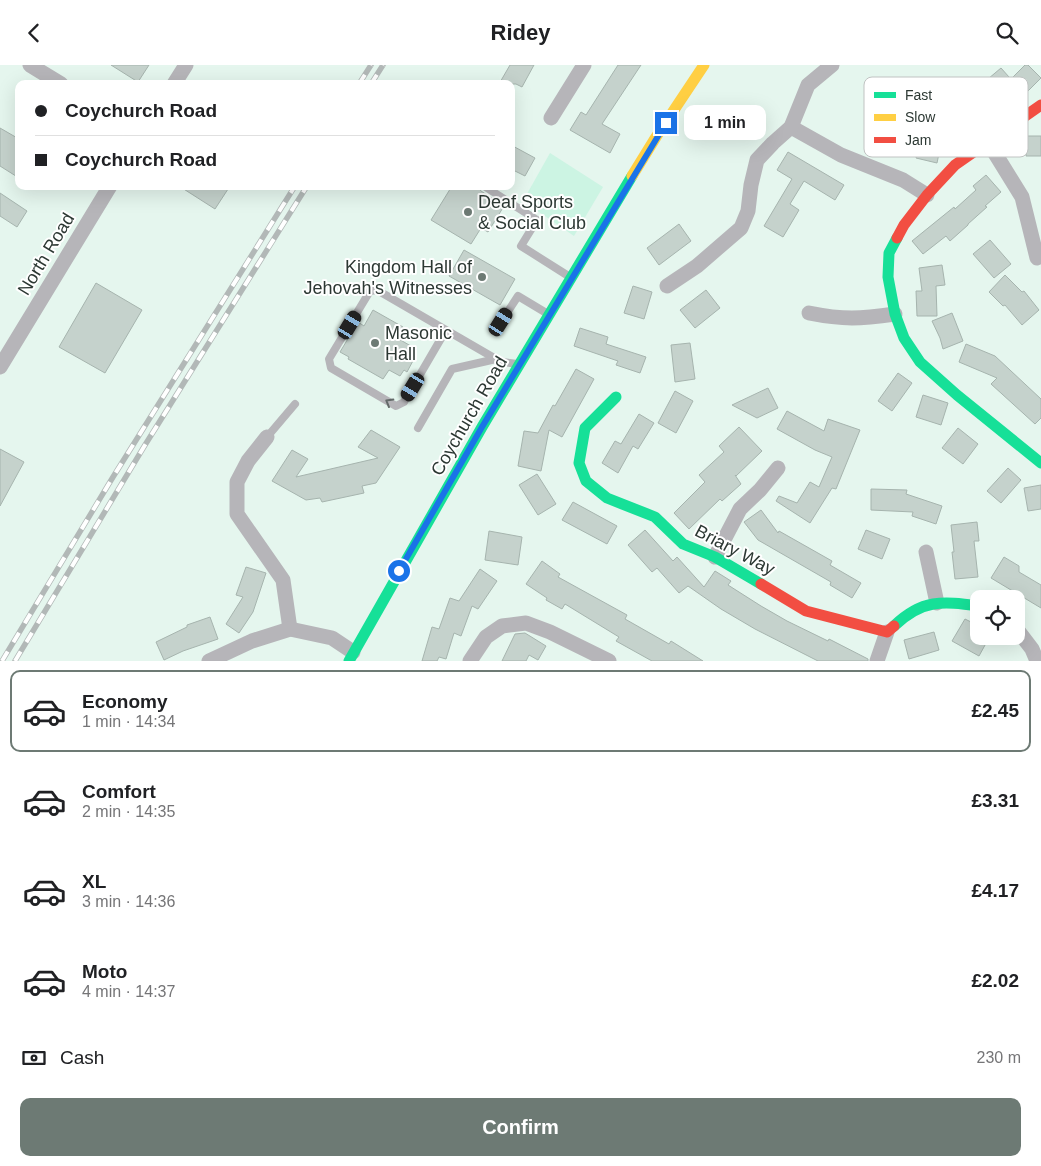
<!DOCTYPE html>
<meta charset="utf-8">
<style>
body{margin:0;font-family:Helvetica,sans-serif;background:#f6f6f6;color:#202124;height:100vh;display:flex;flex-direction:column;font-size:19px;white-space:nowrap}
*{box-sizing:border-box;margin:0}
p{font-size:16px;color:#757577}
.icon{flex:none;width:28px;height:28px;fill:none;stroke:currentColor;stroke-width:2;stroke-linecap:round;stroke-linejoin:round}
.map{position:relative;height:596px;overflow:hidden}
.panel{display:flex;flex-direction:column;background:#fff;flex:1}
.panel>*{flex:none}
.banner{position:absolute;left:15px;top:15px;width:500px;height:110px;border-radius:10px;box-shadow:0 5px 20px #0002;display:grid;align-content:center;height:110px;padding:0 20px;background:#fff}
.buttons{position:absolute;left:970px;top:525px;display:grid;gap:10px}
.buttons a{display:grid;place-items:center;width:55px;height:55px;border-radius:10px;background:#fff;box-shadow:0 5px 20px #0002;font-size:25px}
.end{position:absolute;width:22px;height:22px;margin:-11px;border:6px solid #1a73e8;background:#fff;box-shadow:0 0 0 2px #fff}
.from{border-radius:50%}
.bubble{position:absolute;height:35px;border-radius:10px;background:#fff;box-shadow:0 5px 20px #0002;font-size:16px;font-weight:700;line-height:35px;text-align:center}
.car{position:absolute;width:15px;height:30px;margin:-15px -8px;border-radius:6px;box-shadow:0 0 4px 1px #0007;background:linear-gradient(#222 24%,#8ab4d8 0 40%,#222 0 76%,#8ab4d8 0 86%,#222 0)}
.banner b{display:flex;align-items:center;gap:18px;height:48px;font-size:19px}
.banner b+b{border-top:1px solid #e0e0e0}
.banner i{width:12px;height:12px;background:#202124}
ul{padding:9px 0 0;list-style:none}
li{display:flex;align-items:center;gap:15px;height:82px;margin:0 10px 8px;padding:0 10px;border:2px solid transparent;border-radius:10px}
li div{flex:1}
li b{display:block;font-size:19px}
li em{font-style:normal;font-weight:700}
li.selected{border-color:#6d7a74}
li>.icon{width:45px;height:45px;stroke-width:1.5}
.pay{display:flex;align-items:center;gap:12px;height:55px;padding:0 20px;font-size:19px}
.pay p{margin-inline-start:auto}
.cta{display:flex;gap:10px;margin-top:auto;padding:10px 20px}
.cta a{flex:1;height:58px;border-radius:10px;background:#6d7a74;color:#fff;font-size:20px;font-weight:700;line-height:58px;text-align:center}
header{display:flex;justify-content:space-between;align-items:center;height:65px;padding:0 20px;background:#fff;font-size:22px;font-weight:700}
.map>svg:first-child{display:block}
.green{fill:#ccf4e3}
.building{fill:#c5d2cc;stroke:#a6b4ae}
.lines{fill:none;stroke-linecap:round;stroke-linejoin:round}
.lane{stroke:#b6b5b9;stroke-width:8}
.street{stroke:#b6b5b9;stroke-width:15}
.fast{stroke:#16e098;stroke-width:11}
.slow{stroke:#ffcf43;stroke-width:11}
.jam{stroke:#f24e42;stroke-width:11}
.rail-casing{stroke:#b2b8b7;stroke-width:5.5}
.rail{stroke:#fff;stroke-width:4;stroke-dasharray:11;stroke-linecap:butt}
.oneway{stroke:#636a69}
.route{stroke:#1a73e8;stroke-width:6}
.poi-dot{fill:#6d7a74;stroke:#fff;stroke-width:2}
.labels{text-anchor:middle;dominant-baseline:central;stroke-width:4;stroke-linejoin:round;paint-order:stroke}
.poi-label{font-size:18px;fill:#2c3833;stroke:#fff;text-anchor:start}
.street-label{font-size:18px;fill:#2c3833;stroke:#fff}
.key{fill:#fff;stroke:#c0c3c2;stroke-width:1}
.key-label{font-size:14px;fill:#2c3833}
</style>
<header><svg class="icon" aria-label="back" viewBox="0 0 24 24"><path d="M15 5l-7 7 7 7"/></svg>Ridey<svg class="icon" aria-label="search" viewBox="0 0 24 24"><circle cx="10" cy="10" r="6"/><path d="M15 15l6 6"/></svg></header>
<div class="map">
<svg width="1041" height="596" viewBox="0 0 1041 596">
<rect width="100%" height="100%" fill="#e5f6ee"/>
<polygon class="green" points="550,88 603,122 574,171 523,136"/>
<g class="building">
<polygon points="111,0 149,0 138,17"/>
<polygon points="510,0 534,0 522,22 516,19 499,19"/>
<polygon points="618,0 641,0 602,59 620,69 610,88 570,65 581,47 586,50"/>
<polygon points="1025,0 1028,0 1041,13 1027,27 1013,12"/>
<polygon points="1001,3 1017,21 981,52 977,47 957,67 952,67 937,52 950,39 956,46 985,23 982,19"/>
<polygon points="0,63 19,74 19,113 0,101"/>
<polygon points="898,63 919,68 917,74 941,79 937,98 916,93 917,89 893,84"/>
<polygon points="1027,71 1041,71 1041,91 1026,91"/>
<polygon points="511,80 535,93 525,111 511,104"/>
<polygon points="788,87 844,120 835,135 804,116 790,139 799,145 783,172 764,161 792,114 777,105"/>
<polygon points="986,110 1001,127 985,141 987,142 968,159 968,160 950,176 946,171 923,189 912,176 954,142 955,144 976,125 973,121"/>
<polygon points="179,121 230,121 215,144"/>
<polygon points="452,121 477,121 481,126 504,141 488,167 481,163 471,179 431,155"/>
<polygon points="0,128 27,146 17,162 0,151"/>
<polygon points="679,159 691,176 659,200 647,183"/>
<polygon points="990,175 1011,199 994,213 973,189"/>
<polygon points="464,185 515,214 500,240 449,211"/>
<polygon points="942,200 945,220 936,221 937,251 917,251 916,226 922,226 919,203"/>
<polygon points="1005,210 1022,227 1024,226 1039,245 1022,260 1005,240 1003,241 989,227"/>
<polygon points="96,218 142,245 105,308 59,282"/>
<polygon points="633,221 652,227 644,254 624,248"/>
<polygon points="706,225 720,243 695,263 680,245"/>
<polygon points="373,245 403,262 397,273 416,284 412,291 415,292 407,307 404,305 400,311 389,305 383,314 348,294 349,292 340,287 358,257 364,261"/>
<polygon points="952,248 963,276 943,284 940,273 932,256"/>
<polygon points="580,263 608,272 606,279 646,292 640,308 616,300 618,296 574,281"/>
<polygon points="690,278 695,314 675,317 671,280"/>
<polygon points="966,279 995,291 1041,334 1041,353 1035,359 991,319 997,313 959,297"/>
<polygon points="576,304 594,314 562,372 549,365 541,406 518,401 524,366 538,368 553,340 555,341"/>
<polygon points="898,308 912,318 892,346 878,336"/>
<polygon points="768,323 778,343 757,353 732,340"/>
<polygon points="675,326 693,336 676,368 658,358"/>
<polygon points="923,330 948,338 941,360 916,352"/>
<polygon points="787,346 824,366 828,354 860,365 836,424 832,423 810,458 776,436 779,431 797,438 810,417 819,422 832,392 815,385 777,364"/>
<polygon points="639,349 654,358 638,384 633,381 618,408 602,398 615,376 621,379"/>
<polygon points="739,362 762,386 736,411 735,410 741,419 722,436 720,434 689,464 674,448 705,417 699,410 724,387 719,381"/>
<polygon points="958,363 978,379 963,399 942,383"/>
<polygon points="371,365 400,382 376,418 362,421 364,428 322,437 320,433 306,435 272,416 292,385 308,394 296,412 378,393 358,382"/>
<polygon points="0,384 24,397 0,441"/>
<polygon points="1008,403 1021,415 1001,438 987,426"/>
<polygon points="537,409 556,439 538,450 519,420"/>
<polygon points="1041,420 1041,444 1028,446 1024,423"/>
<polygon points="871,424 907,425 906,429 942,441 936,459 912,451 913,447 871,445"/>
<polygon points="573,437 617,461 607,479 562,455"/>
<polygon points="761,445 778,468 779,466 832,496 830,500 861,518 852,533 830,520 831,517 758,475 744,457"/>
<polygon points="977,457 979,476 974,476 978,512 955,514 952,487 954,487 951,460"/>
<polygon points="645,465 673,496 677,492 704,522 715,506 731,516 728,520 761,541 787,556 828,576 829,574 868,594 868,596 818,596 755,564 721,544 688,521 679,528 657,503 652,507 628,480"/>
<polygon points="866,465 890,474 882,494 858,484"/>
<polygon points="489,466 522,472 518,500 485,495"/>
<polygon points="1004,492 1019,501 1019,507 1041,520 1041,543 991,513"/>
<polygon points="542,496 560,509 558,512 627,550 625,554 669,579 671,576 703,596 652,596 616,576 619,572 565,539 562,544 546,535 547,533 526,519"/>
<polygon points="246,502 266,508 253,547 239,568 226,559 243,532 236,530"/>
<polygon points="480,504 497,516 478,544 472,541 461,571 454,568 446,594 439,592 437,596 422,596 432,562 439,564 450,533 459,536"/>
<polygon points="210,552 218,574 183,586 164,595 156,577 187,562 187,560"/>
<polygon points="965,554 979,561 979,571 990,571 979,591 952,576"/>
<polygon points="934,567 939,585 909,594 904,575"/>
<polygon points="525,568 546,581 538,595 529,590 526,596 502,596 515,569"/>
</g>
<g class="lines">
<g class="lane">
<polyline points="484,121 537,155 521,181 570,212"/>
<polyline points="501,257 518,231 548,249"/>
<polyline points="446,265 404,337 396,341 331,303 329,294 370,226 377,225 496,294 503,297 517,299"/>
<polyline points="418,363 452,304 496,294"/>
<polyline points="267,372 295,339"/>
</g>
<g class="street">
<polyline points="30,0 61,19"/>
<polyline points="174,19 186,0"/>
<polyline points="551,53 584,0"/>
<polyline points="791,62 841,90 903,115 927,130"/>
<polyline points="988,77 1022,132 1037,193"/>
<polyline points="667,221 697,201 741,163 748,146 751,120 757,95 773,78 791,62 808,20 832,0"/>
<path d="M809 248C844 255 860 254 895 249"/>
<polyline points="0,302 110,121"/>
<polyline points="267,372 248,396 237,417 237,449 283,515 290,564"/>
<polyline points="926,487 937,538"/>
<polyline points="715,492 740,444 760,425 778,403"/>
<polyline points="1016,563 1032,584 1037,596"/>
<polyline points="209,596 252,576 290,564 332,573 353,587"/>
<polyline points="470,596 486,572 502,561 526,558 550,567 609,596"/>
<polyline points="877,596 887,567"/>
</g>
<g class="fast">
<polyline points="897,173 889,188 888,212 895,249 904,273 920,297 957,330 1041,398"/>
<polyline points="616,332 585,363 579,398 586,416 607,433 655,452 683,479 715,492 761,519"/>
<path d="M894 561C922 534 942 536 979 541"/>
<polyline points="349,596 482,362 632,111"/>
</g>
<polyline class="slow" points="632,111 656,72 704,0"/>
<g class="jam">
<polyline points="897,173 904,160 927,130 955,100 1041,40"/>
<polyline points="761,519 806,546 887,567 894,561"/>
</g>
<defs>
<g id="rail">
<polyline points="359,19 371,0"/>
<polyline points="371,19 383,0"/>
<polyline points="2,596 113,412 295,121"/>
<polyline points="15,596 145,380 307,121"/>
</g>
</defs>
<use href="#rail" class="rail-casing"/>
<use href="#rail" class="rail"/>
</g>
<defs><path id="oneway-chevron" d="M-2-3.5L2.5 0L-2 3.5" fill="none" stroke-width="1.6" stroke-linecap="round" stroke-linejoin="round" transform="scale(1.25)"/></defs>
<use class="oneway" href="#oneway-chevron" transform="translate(389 337) rotate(-150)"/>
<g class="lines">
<polyline class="route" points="399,506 482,362 666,58"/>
</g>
<g class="poi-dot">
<circle cx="468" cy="147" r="5"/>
<circle cx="482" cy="212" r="5"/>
<circle cx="375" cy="278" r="5"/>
</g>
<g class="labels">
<g class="poi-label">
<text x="478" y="137">Deaf Sports<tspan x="478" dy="21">&amp; Social Club</tspan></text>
<text x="472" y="202" text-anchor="end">Kingdom Hall of<tspan x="472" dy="21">Jehovah's Witnesses</tspan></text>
<text x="385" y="268">Masonic<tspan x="385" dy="21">Hall</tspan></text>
</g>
<g class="street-label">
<text transform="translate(46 189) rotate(-59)">North Road</text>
<text transform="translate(469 351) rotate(-60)">Coychurch Road</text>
<text transform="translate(735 485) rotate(28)">Briary Way</text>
</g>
</g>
<rect x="864" y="12" width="164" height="80" rx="8" class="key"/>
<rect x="874" y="27" width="22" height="6" fill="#16e098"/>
<rect x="874" y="49" width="22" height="7" fill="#ffcf43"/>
<rect x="874" y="72" width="22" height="6" fill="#f24e42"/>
<g class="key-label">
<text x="905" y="35">Fast</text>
<text x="905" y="57">Slow</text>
<text x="905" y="80">Jam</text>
</g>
</svg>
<div class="buttons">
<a><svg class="icon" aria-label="locate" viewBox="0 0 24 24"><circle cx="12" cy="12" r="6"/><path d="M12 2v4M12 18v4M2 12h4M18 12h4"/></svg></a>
</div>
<i class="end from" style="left:399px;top:506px"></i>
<i class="end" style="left:666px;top:58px"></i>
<div class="bubble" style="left:684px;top:40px;width:82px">1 min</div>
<i class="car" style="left:501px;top:257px;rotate:32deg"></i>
<i class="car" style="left:350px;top:260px;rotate:31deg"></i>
<i class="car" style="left:413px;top:322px;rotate:211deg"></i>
<div class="banner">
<b><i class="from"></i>Coychurch Road</b>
<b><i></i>Coychurch Road</b>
</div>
</div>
<section class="panel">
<ul>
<li class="selected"><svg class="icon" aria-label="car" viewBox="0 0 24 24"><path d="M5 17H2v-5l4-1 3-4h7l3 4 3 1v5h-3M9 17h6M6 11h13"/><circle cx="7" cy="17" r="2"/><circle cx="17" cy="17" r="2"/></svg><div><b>Economy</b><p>1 min · 14:34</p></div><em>£2.45</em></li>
<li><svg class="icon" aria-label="car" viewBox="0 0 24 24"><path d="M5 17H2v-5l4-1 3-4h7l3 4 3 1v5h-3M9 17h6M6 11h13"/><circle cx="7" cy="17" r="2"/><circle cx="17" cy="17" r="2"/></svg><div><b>Comfort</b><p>2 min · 14:35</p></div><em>£3.31</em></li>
<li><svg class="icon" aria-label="car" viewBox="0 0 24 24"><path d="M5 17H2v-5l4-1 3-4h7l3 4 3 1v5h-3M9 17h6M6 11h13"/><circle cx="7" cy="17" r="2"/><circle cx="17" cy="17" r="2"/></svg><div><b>XL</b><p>3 min · 14:36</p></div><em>£4.17</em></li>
<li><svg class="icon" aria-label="car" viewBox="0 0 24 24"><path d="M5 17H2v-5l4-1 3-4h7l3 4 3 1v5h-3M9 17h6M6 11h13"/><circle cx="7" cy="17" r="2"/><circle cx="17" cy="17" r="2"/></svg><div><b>Moto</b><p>4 min · 14:37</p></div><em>£2.02</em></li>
</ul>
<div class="pay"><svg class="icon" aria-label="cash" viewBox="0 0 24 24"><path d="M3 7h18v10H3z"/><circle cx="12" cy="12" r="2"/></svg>Cash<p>230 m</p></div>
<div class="cta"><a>Confirm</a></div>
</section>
